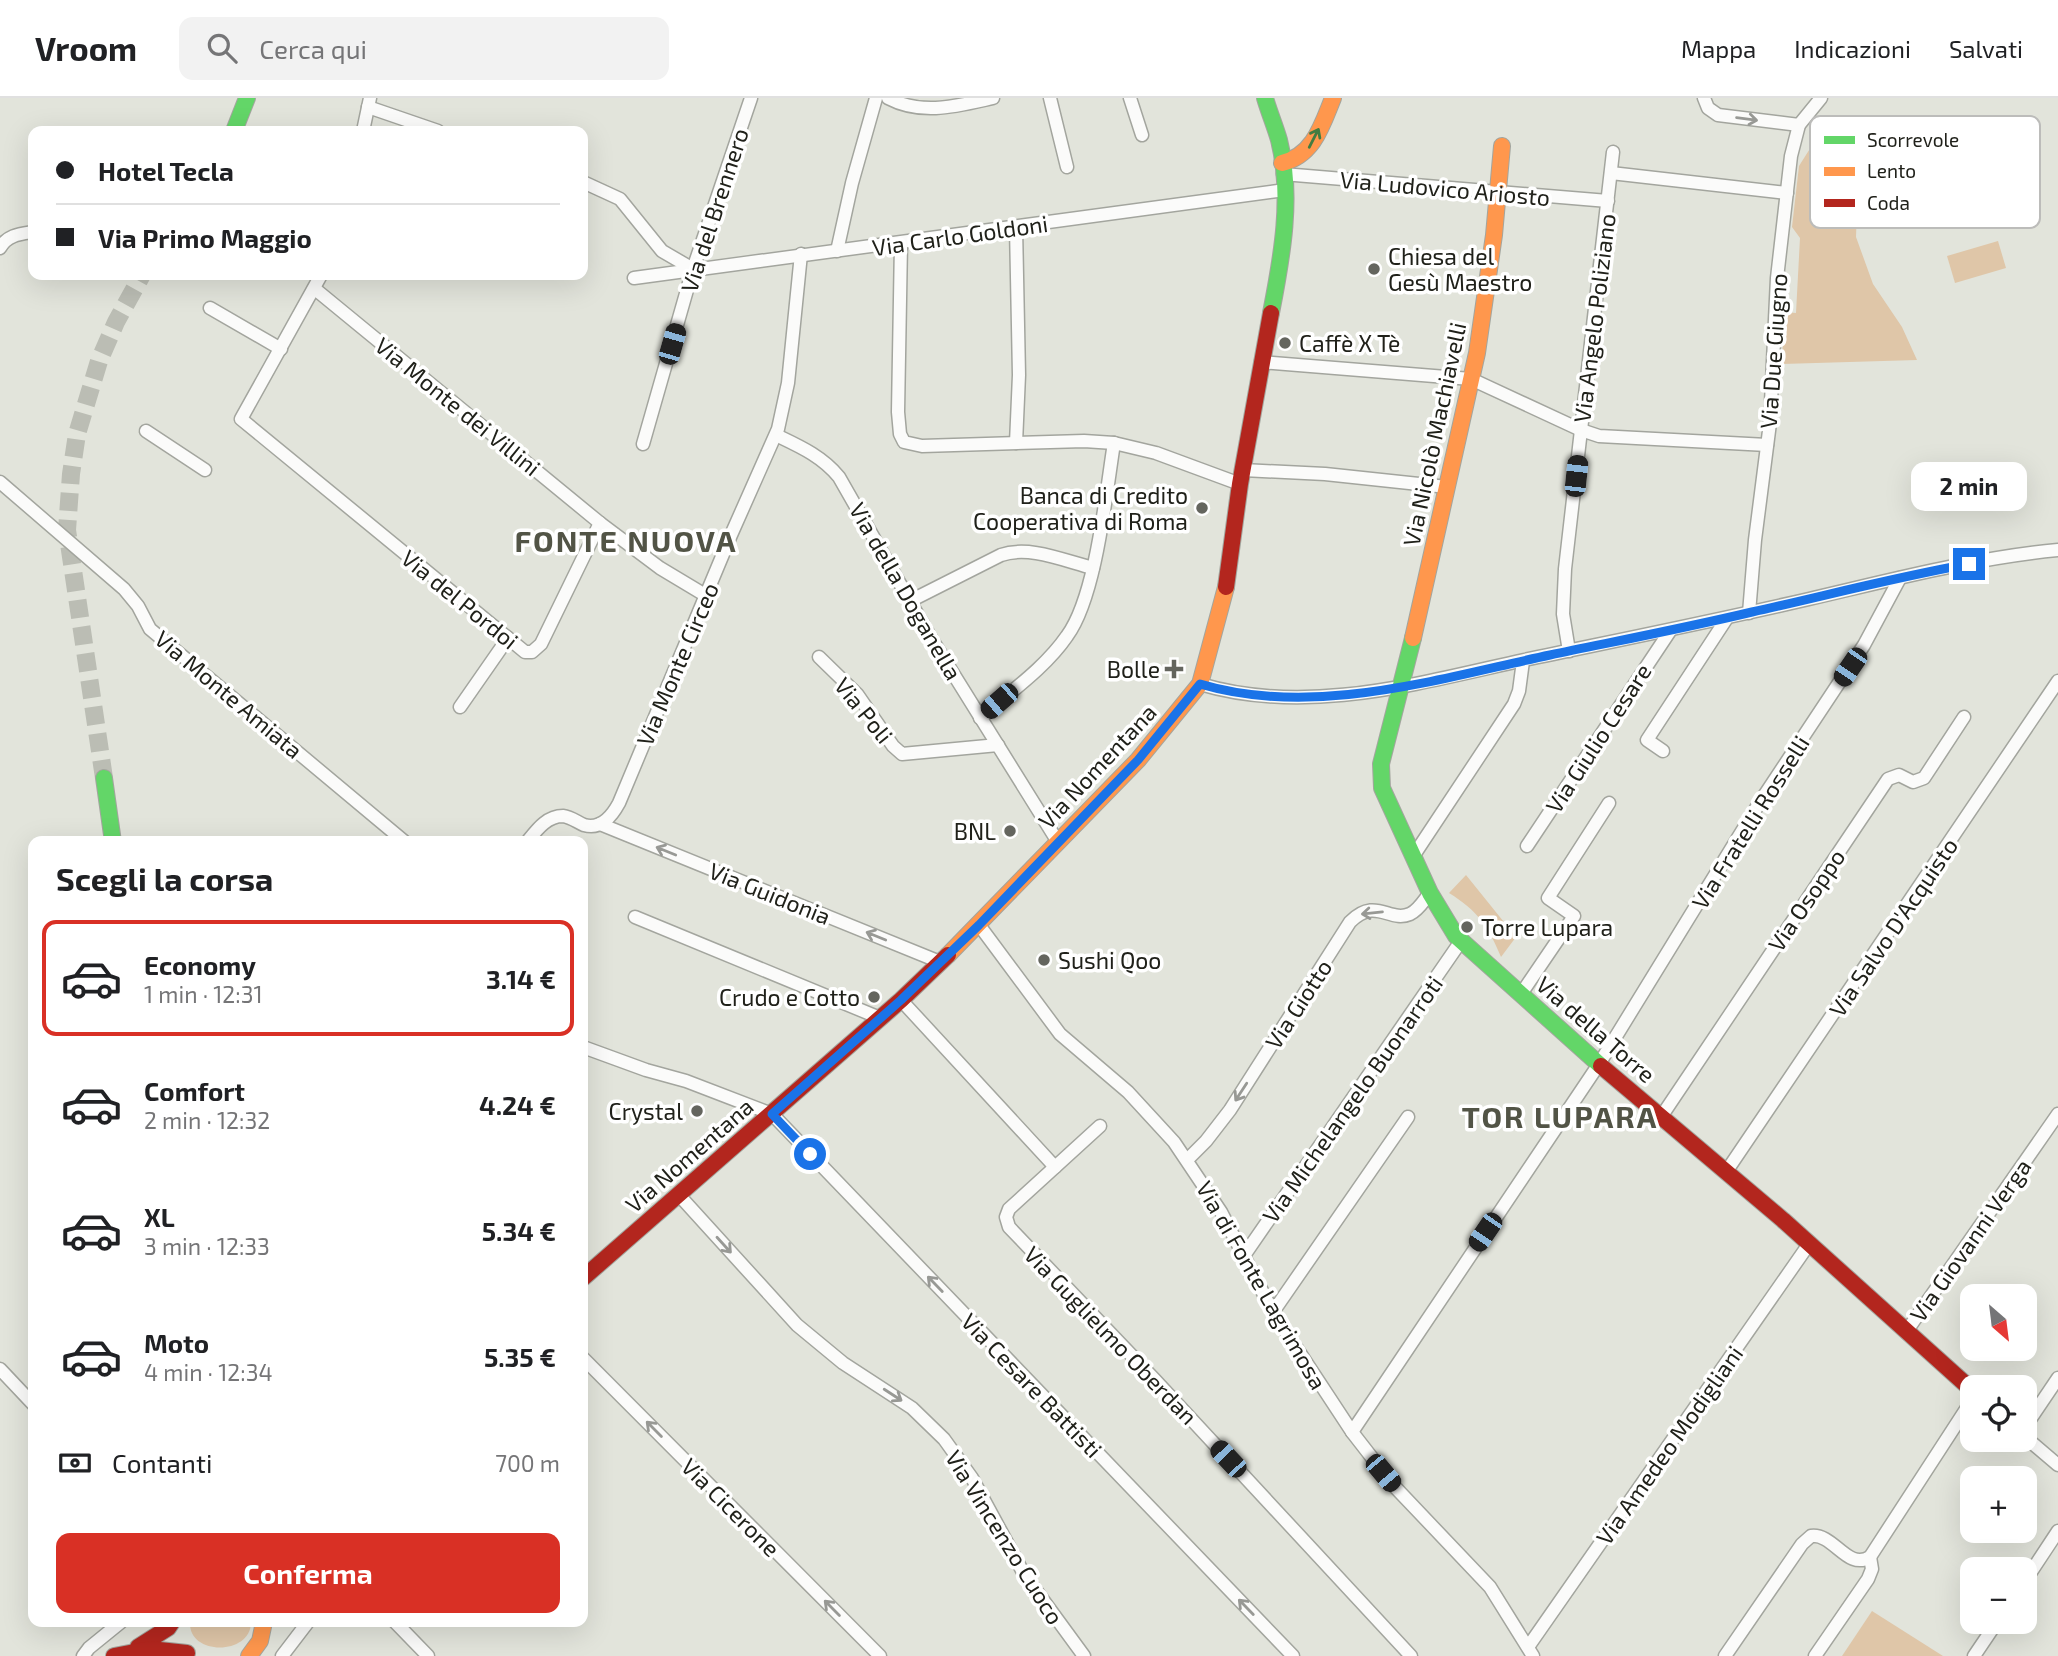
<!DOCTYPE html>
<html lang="it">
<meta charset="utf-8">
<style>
body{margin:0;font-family:"Exo 2",sans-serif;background:#f2f2f2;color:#202124;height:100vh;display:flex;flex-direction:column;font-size:26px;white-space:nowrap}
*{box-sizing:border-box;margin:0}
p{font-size:23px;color:#757577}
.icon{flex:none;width:38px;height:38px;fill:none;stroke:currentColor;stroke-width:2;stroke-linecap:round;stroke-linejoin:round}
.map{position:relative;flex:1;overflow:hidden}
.side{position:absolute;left:28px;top:738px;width:560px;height:791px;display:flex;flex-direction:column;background:#fff;border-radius:14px;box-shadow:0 7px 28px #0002}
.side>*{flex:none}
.guide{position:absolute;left:28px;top:28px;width:560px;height:154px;border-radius:14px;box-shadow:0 7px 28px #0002;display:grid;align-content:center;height:154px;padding:0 28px;background:#fff}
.needle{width:46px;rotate:152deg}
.controls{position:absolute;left:1960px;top:1186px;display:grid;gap:14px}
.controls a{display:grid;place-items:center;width:77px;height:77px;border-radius:14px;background:#fff;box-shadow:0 7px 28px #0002;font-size:35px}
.end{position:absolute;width:32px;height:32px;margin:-16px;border:9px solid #1a73e8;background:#fff;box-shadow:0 0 0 4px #fff}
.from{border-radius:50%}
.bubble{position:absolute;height:49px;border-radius:14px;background:#fff;box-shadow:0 7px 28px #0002;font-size:23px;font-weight:700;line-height:49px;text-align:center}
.car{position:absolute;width:21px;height:42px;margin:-21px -10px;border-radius:9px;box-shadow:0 0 5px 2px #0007;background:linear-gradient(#222 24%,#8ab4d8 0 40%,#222 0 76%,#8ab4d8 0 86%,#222 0)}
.guide b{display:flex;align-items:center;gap:24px;height:66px;font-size:26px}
.guide b+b{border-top:2px solid #e0e0e0}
.guide i{width:18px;height:18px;background:#202124}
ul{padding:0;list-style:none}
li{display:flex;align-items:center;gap:21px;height:116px;margin:0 14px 10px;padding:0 14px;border:4px solid transparent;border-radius:14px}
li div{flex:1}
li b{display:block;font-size:26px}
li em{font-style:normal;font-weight:700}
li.current{border-color:#d93025}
li>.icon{width:63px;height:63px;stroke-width:1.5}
h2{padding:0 28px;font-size:32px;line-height:84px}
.pay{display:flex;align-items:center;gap:18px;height:77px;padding:0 28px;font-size:26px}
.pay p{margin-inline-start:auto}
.cta{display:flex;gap:14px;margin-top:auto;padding:14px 28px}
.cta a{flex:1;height:80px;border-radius:14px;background:#d93025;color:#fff;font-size:28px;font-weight:700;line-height:80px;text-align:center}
header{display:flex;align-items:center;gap:42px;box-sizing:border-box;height:98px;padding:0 35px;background:#fff;border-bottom:2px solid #e0e0e0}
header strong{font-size:33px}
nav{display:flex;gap:38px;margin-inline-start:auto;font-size:24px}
.search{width:490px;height:63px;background:#f2f2f2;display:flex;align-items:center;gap:18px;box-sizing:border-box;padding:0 24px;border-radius:14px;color:#757577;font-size:26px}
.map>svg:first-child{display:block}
.green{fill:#dfc6a8}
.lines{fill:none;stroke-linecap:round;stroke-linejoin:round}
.secondary-tunnel{stroke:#bbbdb4;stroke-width:18;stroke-dasharray:18 9;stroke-linecap:butt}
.street-casing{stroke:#a3a59e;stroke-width:15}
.fast-casing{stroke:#a3a59e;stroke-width:18}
.slow-casing{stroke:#a3a59e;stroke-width:18}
.jam-casing{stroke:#a3a59e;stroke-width:18}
.street{stroke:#fbfbfa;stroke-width:12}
.fast{stroke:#63d668;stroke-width:16}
.slow{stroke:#ff974d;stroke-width:16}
.jam{stroke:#b3261e;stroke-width:16}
.oneway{stroke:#989995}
.oneway2{stroke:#427c41}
.route{stroke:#1a73e8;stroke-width:9}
.poi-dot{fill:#64655e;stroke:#fff;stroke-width:2.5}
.labels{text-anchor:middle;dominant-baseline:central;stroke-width:7;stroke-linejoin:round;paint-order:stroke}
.street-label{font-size:23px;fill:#20211a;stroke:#fff}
.poi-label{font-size:23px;fill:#20211a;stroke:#fff;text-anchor:end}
.district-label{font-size:30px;font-weight:bold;letter-spacing:2px;fill:#525446;stroke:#fff}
.key{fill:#fff;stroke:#bcbcba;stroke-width:2}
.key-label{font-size:19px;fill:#20211a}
</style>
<header>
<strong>Vroom</strong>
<div class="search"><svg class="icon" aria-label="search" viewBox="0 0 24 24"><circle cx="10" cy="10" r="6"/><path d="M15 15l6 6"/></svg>Cerca qui</div>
<nav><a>Mappa</a><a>Indicazioni</a><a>Salvati</a></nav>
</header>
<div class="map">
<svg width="2058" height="1558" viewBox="0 0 2058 1558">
<rect width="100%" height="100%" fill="#e2e4db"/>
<g class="green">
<polygon points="1811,49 1879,57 1915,78 1917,95 1857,111 1856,139 1873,186 1902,229 1917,262 1782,266 1784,214 1796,215 1800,140 1792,129 1799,68"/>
<polygon points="1998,143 2006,170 1955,185 1947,158"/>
<path d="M1466 777 1516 839 1501 859C1488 828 1478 813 1449 795Z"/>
<polygon points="1872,1513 1943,1558 1842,1558"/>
<path d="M190 1524H251C251 1558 188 1558 190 1524Z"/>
</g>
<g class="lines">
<polyline class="secondary-tunnel" points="104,680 67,432 71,376 77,336 99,263 116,224 142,177"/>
<defs>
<g id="street">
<path d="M888 0C922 18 957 8 993 0"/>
<polyline points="1050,0 1067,69"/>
<polyline points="1130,0 1142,37"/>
<polyline points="1704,0 1708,10 1718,17 1799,27"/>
<polyline points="368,9 438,33"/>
<polyline points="363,33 370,0"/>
<polyline points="1611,75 1787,95"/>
<polyline points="1283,76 1608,103"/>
<polyline points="583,84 620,101 662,153 693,171"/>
<polyline points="901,145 898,314 900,336 904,344 922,348 1084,343 1114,345 1156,355 1240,386"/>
<path d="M0 150C7 137 20 136 33 134"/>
<polyline points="837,153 852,85 876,0"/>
<polyline points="321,177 241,321 525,554 532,554 541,546 600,425 660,470 705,497"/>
<polyline points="634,180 1285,92"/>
<polyline points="315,191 600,425"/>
<polyline points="210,210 281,251"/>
<polyline points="1261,264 1471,281 1581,332 1599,338 1767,347"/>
<polyline points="146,333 205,372"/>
<path d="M776 337C799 348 822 358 839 379L931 540 1058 744"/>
<polyline points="1016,345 1019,277 1016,129"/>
<polyline points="643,346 693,171 751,0"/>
<polyline points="1243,372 1325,376 1447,389"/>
<polyline points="0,384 124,491 138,508 150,531 405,744"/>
<path d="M910 503 1001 457C1029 447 1065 463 1093 470"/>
<polyline points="1749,515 1755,442 1770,325 1777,180 1791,58 1799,27 1821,0"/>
<polyline points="1569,553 1563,516 1565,471 1613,54"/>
<polyline points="819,559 857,596 893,648 902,656 998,647"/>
<path d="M1200 586C1307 618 1419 585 1524 562 1619 542 1714 523 1809 501 1891 482 1974 460 2058 452"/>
<polyline points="460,609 508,540"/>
<path d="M980 620C1010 594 1045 570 1067 538 1096 499 1106 395 1114 345"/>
<polyline points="1663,653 1647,642 1727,520"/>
<polyline points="600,726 940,864"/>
<path d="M527 744C536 733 546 718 563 718 571 719 577 724 584 727 601 732 612 718 619 705L731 437 778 331 788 285 801 156"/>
<polyline points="1527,748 1670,533"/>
<polyline points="1414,757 1514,606 1519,593 1523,563"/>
<polyline points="635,819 880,920"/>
<polyline points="979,827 1060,936 1128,994 1174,1044 1221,1114 1273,1214 1352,1334 1394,1388 1490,1489 1533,1558"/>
<polyline points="1521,896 1574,818 1548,800 1609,705"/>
<polyline points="901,902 1055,1069"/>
<polyline points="583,949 646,972 686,983 772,1016 1293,1558"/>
<polyline points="1661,1019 1888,681 1899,677 1913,684 1924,680 1964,619"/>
<polyline points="1100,1028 1009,1111 1006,1119 1009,1129 1155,1282 1411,1558"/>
<path d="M1187 1062 1206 1043 1230 1012 1350 824C1376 798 1389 825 1410 816 1419 812 1424 802 1430 795"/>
<polyline points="1726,1074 2058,583"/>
<polyline points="678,1096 797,1227 843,1265 912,1310 944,1341 972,1380 1024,1476 1084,1558"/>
<polyline points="1243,1159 1461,843"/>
<polyline points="1273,1214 1408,1019"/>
<polyline points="1906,1234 2058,1016"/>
<polyline points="583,1260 880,1558"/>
<polyline points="0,1271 33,1306"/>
<polyline points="2025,1329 2058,1280"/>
<polyline points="1352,1334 1599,966 1760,704 1864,547 1900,480"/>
<polyline points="2025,1339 2058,1367"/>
<polyline points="2025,1483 2058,1433"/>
<polyline points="395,1524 428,1558"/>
<polyline points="1528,1549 1809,1146"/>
<polyline points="83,1558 89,1550 121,1524"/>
<polyline points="282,1558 308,1524"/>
<path d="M1725 1558 1802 1446 1811 1438C1834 1435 1847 1473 1870 1459L1972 1302"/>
<polyline points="1815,1558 1868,1481 1872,1471 1870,1459"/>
<polyline points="1974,1558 1997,1524"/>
</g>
<g id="fast">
<path d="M1265 0C1269 14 1275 28 1279 42 1293 98 1282 159 1271 215"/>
<polyline points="234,33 247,0"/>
<polyline points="1413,540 1381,666 1382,690 1430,795 1456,838 1601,968"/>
<polyline points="104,680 113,744"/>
</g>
<g id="slow">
<path d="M1282 65C1314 57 1322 27 1333 0"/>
<polyline points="1413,540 1477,255 1494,137 1502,48"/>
<polyline points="948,857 1138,662 1200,586 1226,489"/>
<polyline points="249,1558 260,1543 264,1524"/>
</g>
<g id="jam">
<polyline points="1226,489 1240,386 1271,215"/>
<polyline points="1601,968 1783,1122 1972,1292"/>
<polyline points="583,1180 901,902 948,857"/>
<polyline points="138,1549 168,1530 172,1524"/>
<polyline points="114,1558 150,1551 187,1555"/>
</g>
</defs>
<use href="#street" class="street-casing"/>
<use href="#fast" class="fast-casing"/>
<use href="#slow" class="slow-casing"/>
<use href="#jam" class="jam-casing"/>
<use href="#street" class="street"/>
<use href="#fast" class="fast"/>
<use href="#slow" class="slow"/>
<use href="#jam" class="jam"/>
</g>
<defs><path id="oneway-shaft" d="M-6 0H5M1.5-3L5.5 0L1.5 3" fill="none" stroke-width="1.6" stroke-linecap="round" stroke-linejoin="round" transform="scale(1.75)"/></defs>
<g class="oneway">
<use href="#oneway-shaft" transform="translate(1747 21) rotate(7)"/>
<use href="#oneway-shaft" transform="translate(666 753) rotate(-158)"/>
<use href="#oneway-shaft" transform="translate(1372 815) rotate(174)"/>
<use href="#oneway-shaft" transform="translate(876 838) rotate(-158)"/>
<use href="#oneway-shaft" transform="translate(1241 994) rotate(123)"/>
<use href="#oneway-shaft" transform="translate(724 1147) rotate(48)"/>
<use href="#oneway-shaft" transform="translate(935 1186) rotate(-134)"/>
<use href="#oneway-shaft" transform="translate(893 1297) rotate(33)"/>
<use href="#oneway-shaft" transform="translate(654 1331) rotate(-135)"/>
<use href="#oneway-shaft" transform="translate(1246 1509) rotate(-134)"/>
<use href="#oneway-shaft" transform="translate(832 1510) rotate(-135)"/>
</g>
<use class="oneway2" href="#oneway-shaft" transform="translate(1314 40) rotate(-63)"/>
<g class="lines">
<path class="route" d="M810 1056 772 1016 901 902 979 827 1138 662 1200 586C1314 620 1437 581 1550 557 1617 543 1685 530 1752 514 1824 498 1896 479 1969 466"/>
</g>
<g class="poi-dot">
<circle cx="1374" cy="171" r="7"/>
<circle cx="1285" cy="245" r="7"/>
<circle cx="1202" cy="410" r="7"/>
<path d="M1170.5 560.5h7v7h7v7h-7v7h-7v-7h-7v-7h7z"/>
<circle cx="1010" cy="733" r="7"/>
<circle cx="1467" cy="829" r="7"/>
<circle cx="1044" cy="862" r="7"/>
<circle cx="874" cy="899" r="7"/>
<circle cx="697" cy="1013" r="7"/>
</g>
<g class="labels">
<g class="street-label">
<text transform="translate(1445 90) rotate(5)">Via Ludovico Ariosto</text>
<text transform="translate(714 112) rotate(-72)">Via del Brennero</text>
<text transform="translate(960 137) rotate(-8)">Via Carlo Goldoni</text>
<text transform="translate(1594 220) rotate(-83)">Via Angelo Poliziano</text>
<text transform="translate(1773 253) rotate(-86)">Via Due Giugno</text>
<text transform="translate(458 308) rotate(39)">Via Monte dei Villini</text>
<text transform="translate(1434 336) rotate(-78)">Via Nicolò Machiavelli</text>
<text transform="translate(906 493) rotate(60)">Via della Doganella</text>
<text transform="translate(460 501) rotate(39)">Via del Pordoi</text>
<text transform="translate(677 566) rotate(-67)">Via Monte Circeo</text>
<text transform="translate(229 596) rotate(40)">Via Monte Amiata</text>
<text transform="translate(864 612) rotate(51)">Via Poli</text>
<text transform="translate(1598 640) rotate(-57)">Via Giulio Cesare</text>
<text transform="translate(1097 668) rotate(-47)">Via Nomentana</text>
<text transform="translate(1750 724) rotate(-58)">Via Fratelli Rosselli</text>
<text transform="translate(770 795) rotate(22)">Via Guidonia</text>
<text transform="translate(1806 802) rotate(-56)">Via Osoppo</text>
<text transform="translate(1893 829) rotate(-56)">Via Salvo D'Acquisto</text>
<text transform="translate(1298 906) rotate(-57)">Via Giotto</text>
<text transform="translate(1596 931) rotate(41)">Via della Torre</text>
<text transform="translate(1352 1001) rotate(-55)">Via Michelangelo Buonarroti</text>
<text transform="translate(689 1057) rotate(-41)">Via Nomentana</text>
<text transform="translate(1970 1142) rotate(-55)">Via Giovanni Verga</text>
<text transform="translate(1262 1187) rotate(60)">Via di Fonte Lagrimosa</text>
<text transform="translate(1111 1237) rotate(46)">Via Guglielmo Oberdan</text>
<text transform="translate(1032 1287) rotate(46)">Via Cesare Battisti</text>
<text transform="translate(1669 1347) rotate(-55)">Via Amedeo Modigliani</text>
<text transform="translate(731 1409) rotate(45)">Via Cicerone</text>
<text transform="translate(1005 1439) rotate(58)">Via Vincenzo Cuoco</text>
</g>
<g class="poi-label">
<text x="1388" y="158" text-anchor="start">Chiesa del<tspan x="1388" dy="26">Gesù Maestro</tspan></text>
<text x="1299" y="245" text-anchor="start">Caffè X Tè</text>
<text x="1188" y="397">Banca di Credito<tspan x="1188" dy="26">Cooperativa di Roma</tspan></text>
<text x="1160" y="571">Bolle</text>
<text x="996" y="733">BNL</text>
<text x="1481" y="829" text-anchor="start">Torre Lupara</text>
<text x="1058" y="862" text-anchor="start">Sushi Qoo</text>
<text x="860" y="899">Crudo e Cotto</text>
<text x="683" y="1013">Crystal</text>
</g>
<g class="district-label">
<text x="626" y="442">FONTE NUOVA</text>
<text x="1560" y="1018">TOR LUPARA</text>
</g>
</g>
<rect x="1810" y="18" width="230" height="112" rx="10" class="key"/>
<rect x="1824" y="38" width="31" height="8" fill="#63d668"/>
<rect x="1824" y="69" width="31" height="9" fill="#ff974d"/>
<rect x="1824" y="101" width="31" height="8" fill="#b3261e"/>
<g class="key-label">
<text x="1867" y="49">Scorrevole</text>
<text x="1867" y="80">Lento</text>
<text x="1867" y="112">Coda</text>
</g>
</svg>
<div class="controls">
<a><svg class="needle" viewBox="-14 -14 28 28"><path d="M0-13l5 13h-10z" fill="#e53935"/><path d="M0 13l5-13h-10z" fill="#757577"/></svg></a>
<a><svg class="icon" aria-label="locate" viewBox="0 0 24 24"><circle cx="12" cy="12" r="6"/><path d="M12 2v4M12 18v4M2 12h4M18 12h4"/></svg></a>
<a>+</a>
<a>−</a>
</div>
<i class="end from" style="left:810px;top:1056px"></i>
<i class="end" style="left:1969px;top:466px"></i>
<div class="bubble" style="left:1911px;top:364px;width:116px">2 min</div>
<i class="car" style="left:672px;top:246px;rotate:16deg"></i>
<i class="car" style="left:1576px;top:378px;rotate:6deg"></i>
<i class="car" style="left:1850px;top:569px;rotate:214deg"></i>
<i class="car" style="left:999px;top:603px;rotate:229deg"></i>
<i class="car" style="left:1485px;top:1134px;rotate:214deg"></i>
<i class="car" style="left:1228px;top:1361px;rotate:317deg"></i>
<i class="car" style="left:1383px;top:1375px;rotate:140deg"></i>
<div class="guide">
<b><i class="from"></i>Hotel Tecla</b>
<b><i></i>Via Primo Maggio</b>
</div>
<section class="side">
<h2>Scegli la corsa</h2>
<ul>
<li class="current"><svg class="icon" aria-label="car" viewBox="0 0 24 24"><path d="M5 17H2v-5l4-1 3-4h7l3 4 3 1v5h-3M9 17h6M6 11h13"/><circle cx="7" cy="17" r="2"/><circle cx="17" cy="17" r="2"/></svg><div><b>Economy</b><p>1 min · 12:31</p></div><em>3.14 €</em></li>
<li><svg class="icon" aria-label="car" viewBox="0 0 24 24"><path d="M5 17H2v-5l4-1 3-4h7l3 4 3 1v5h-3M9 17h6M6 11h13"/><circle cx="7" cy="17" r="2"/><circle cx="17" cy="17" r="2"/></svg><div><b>Comfort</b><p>2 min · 12:32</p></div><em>4.24 €</em></li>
<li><svg class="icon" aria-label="car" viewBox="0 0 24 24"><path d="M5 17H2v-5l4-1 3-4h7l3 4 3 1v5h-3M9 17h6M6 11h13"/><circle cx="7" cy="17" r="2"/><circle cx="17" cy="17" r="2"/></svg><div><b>XL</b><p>3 min · 12:33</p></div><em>5.34 €</em></li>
<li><svg class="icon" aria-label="car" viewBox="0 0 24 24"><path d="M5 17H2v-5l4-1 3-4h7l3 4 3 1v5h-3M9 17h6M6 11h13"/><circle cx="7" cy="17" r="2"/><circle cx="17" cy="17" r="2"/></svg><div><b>Moto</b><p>4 min · 12:34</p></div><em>5.35 €</em></li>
</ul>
<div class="pay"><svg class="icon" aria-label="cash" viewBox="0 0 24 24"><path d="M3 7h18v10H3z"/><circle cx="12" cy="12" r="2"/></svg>Contanti<p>700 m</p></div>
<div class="cta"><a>Conferma</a></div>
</section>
</div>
